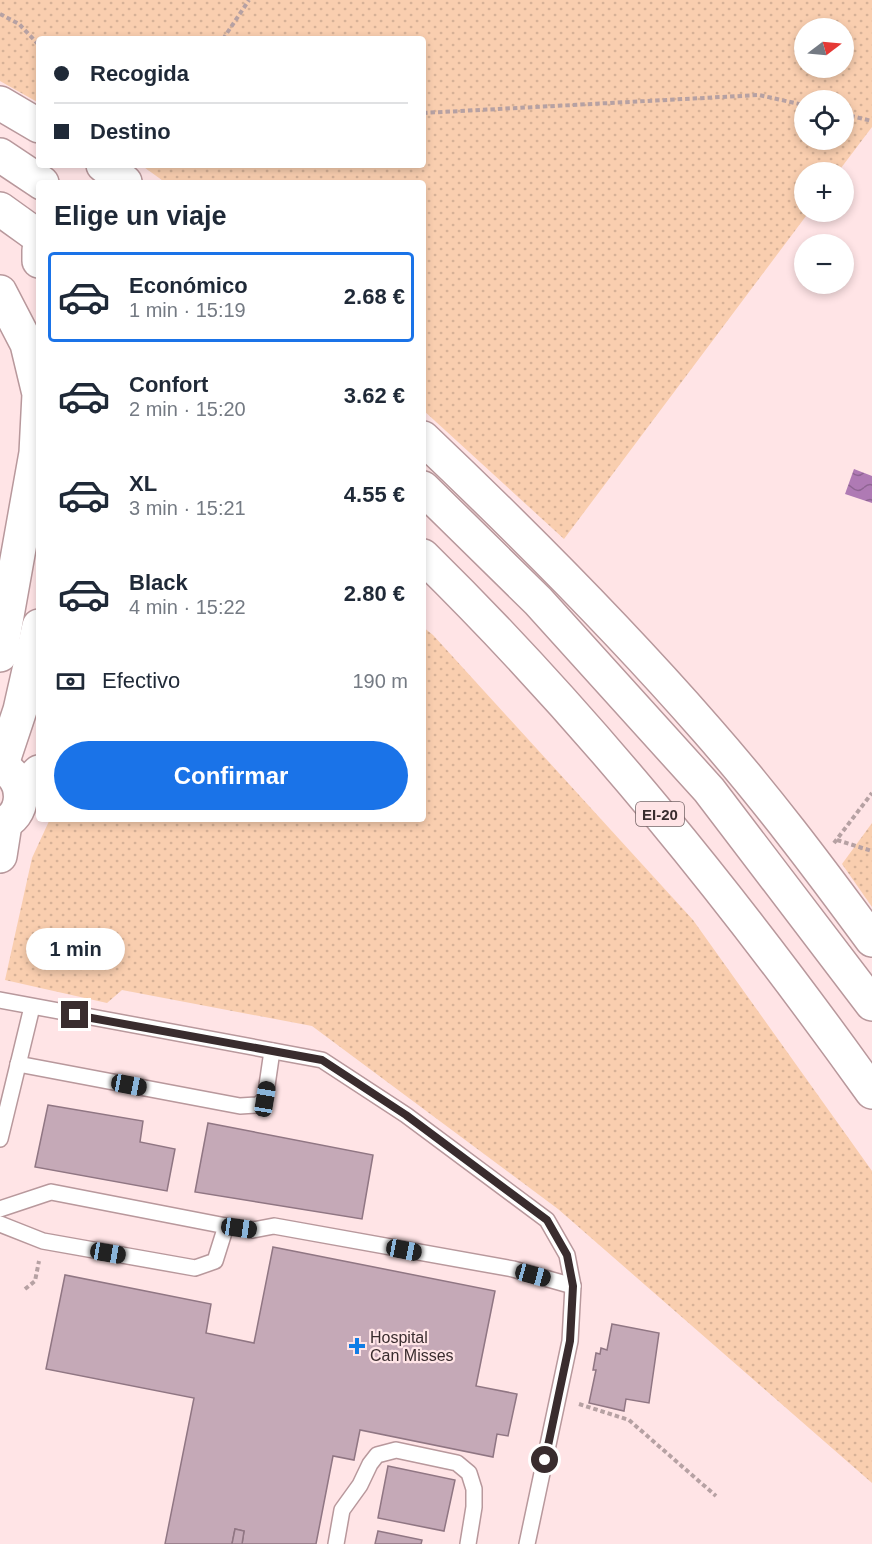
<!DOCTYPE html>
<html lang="es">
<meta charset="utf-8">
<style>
body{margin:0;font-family:Arial,sans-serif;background:#f2f2f3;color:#1f2937;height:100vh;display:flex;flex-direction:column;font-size:22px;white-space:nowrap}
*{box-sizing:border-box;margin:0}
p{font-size:20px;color:#747a83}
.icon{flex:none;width:33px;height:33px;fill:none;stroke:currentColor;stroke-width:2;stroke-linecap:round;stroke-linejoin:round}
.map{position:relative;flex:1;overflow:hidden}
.details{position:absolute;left:36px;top:180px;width:390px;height:642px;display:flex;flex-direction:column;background:#fff;border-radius:6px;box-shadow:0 3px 9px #0003}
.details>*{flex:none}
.hud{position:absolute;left:36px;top:36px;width:390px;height:132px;border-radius:6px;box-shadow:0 3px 9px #0003;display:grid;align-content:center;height:132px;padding:0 18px;background:#fff}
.needle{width:39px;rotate:74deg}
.controls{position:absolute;left:794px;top:18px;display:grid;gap:12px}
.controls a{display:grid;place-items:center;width:60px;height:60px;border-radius:50%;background:#fff;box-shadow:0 3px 9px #0003;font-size:30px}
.end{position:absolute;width:27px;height:27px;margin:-14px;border:8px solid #392c2e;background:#fff;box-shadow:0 0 0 3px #fff}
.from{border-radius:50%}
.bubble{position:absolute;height:42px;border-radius:21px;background:#fff;box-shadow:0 3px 9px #0003;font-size:20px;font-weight:600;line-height:42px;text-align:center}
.car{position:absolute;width:18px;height:36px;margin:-18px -9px;border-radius:8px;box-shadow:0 0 4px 2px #0007;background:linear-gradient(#222 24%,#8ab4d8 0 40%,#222 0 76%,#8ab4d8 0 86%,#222 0)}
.hud b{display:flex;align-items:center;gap:21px;height:57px;font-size:22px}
.hud b+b{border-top:2px solid #e0e1e3}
.hud i{width:15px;height:15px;background:#1f2937}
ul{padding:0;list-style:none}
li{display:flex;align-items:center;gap:18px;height:90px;margin:0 12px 9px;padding:0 6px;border:3px solid transparent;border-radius:6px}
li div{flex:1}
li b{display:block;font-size:22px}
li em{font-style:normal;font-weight:600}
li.on{border-color:#1a73e8}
li>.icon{width:54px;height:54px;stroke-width:1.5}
h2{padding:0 18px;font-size:27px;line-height:72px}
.pay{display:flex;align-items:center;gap:15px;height:66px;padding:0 18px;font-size:22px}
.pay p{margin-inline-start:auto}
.button{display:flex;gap:12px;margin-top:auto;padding:12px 18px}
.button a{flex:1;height:69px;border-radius:36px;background:#1a73e8;color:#fff;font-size:24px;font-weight:600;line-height:69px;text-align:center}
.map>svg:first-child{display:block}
.grass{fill:url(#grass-dots);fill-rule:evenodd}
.water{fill:url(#water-waves)}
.building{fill:#c5a9b7;stroke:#907683;stroke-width:1.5}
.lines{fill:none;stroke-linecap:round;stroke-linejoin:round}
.service-casing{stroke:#b8989c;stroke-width:18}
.tertiary-casing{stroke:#b8989c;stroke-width:36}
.trunk-casing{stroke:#b8989c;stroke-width:36}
.path{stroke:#b6a1a3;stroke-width:4;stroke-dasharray:4.5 3;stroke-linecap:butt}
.service{stroke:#fff;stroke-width:15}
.tertiary{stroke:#fff;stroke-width:33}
.trunk{stroke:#fff;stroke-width:33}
.route{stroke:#392c2e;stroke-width:8}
.poi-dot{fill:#117de5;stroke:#ffe4e6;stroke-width:2}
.labels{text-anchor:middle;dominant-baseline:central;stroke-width:4.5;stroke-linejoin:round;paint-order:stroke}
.shield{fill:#ffe4e6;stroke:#746365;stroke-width:1.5}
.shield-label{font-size:15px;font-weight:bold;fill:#392c2e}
.poi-label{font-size:16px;fill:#392c2e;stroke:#ffe4e6;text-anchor:start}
</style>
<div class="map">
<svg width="872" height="1544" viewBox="0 0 872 1544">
<defs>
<pattern id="grass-dots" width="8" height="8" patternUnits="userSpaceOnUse" patternTransform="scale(1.5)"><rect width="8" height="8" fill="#f9ceaf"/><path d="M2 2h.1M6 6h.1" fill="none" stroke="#d6b197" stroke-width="1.8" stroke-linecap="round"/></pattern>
<pattern id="water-waves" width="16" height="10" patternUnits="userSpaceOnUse" patternTransform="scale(1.5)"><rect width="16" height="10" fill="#af7ab4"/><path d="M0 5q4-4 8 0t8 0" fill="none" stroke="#8f6493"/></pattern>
</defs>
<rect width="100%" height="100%" fill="#ffe4e6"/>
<g class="grass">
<path d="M0 0H872V127L838 172H804V212H809L564 539 423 410V183H166L141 165H423V39H39V103L0 81ZM804 28H843V68H804ZM804 100H843V140H804Z"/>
<polygon points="423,627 433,635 693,920 872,1171 872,1483 558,1209 312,1026 122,990 107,1003 5,980 32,858 50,819 423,819"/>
<polygon points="872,823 872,907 842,864"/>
</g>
<polygon class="water" points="854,469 872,476 872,503 845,494"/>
<g class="building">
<polygon points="48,1105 143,1121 140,1142 175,1149 167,1191 35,1167"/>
<polygon points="208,1123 373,1155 362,1219 195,1192"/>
<polygon points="273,1247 495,1291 476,1386 517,1394 508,1436 497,1434 493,1457 360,1430 354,1460 333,1456 316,1544 242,1544 244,1531 235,1529 232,1544 165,1544 194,1398 46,1369 65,1275 211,1304 206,1333 254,1343"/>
<polygon points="612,1324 659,1333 649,1403 626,1399 624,1411 589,1403 596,1370 593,1370 596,1353 600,1354 601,1348 607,1350"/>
<polygon points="388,1466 455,1480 444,1531 378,1518"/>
<polygon points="235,1529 244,1531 242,1544 232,1544"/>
<polygon points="378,1531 422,1540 421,1544 375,1544"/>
</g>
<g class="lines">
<defs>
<g id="service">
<polyline points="0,1000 322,1060 406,1115 547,1220 567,1255 573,1286 570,1341 527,1544"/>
<polyline points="18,1064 240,1106 258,1105 265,1099 272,1051"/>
<polyline points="0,1139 32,1007"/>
<polyline points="0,1209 51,1192 226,1226 215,1261 195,1268 43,1241 0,1224"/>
<polyline points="226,1226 253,1230 274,1226 513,1269 573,1286"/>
<polyline points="336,1544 342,1510 360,1485 370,1464 377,1455 396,1450 457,1463 469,1473 474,1489 474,1507 468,1544"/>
</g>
<g id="tertiary">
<polyline points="39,250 39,261"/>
<polyline points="1,767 20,710 39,626"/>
<path d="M0 825C26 816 27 782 4 768"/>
<polyline points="0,856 5,824"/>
</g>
<g id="trunk">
<polyline points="0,103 39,126"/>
<polyline points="0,155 42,183"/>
<polyline points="103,165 125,182"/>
<polyline points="0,209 39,237"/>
<polyline points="0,292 27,344 39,394 36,453 0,655"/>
<path d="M423 438C521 531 616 626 706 729 765 796 819 868 872 940"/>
<polyline points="423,488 538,601 709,790 872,1004"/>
<path d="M423 556C590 720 736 902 872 1092"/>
<polyline points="21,790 39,772"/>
</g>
</defs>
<use href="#service" class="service-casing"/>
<use href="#tertiary" class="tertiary-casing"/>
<use href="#trunk" class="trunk-casing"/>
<g class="path">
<polyline points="0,14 19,24 39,45"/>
<polyline points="223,39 249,0"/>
<polyline points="423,113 759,95 804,105"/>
<polyline points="843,114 872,121"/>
<polyline points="837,840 872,851"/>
<polyline points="834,843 872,793"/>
<polyline points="25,1289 35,1281 39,1261"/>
<polyline points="579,1404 629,1420 716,1496"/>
</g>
<use href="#service" class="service"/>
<use href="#tertiary" class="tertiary"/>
<use href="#trunk" class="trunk"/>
</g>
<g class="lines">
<polyline class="route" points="75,1015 322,1060 406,1115 547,1220 567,1255 573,1286 570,1341 545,1460"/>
</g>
<path class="poi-dot" d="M354 1337h6v6h6v6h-6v6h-6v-6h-6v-6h6z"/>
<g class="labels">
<rect class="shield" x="636" y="802" width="48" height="24" rx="4.5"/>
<g class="shield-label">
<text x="660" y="814">EI-20</text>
</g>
<g class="poi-label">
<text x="370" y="1337">Hospital<tspan x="370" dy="18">Can Misses</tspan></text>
</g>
</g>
</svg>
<div class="controls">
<a><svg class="needle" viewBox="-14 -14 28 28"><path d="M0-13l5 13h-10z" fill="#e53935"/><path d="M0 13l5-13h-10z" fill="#747a83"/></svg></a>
<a><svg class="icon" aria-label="locate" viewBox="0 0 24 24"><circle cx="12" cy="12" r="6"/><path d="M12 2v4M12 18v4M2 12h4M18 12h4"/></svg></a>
<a>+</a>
<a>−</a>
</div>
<i class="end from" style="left:545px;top:1460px"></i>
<i class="end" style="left:75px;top:1015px"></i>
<div class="bubble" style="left:26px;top:928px;width:99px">1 min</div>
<i class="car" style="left:129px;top:1085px;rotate:101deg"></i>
<i class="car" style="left:265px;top:1099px;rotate:9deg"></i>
<i class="car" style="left:239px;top:1228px;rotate:98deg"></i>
<i class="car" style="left:404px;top:1250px;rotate:101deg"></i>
<i class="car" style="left:108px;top:1253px;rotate:100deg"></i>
<i class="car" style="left:533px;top:1275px;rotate:105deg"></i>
<div class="hud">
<b><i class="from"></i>Recogida</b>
<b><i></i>Destino</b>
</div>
<section class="details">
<h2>Elige un viaje</h2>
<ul>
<li class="on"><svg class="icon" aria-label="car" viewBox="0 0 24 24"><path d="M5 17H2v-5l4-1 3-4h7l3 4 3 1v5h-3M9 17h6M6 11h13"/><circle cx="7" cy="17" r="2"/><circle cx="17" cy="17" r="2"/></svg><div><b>Económico</b><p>1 min · 15:19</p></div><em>2.68 €</em></li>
<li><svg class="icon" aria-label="car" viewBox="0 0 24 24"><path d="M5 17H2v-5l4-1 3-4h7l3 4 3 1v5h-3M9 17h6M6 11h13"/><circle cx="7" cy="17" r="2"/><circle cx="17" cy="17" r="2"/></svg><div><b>Confort</b><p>2 min · 15:20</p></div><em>3.62 €</em></li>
<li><svg class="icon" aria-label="car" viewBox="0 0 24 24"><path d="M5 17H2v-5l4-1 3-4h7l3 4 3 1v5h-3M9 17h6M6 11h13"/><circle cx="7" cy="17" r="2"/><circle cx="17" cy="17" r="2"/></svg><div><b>XL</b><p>3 min · 15:21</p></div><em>4.55 €</em></li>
<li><svg class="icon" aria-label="car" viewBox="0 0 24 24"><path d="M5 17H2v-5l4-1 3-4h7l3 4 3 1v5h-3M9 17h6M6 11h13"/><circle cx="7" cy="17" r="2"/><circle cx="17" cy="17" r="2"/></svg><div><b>Black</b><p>4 min · 15:22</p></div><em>2.80 €</em></li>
</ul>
<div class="pay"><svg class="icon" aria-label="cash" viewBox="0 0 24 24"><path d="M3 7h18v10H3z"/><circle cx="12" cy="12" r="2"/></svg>Efectivo<p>190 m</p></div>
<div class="button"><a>Confirmar</a></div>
</section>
</div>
